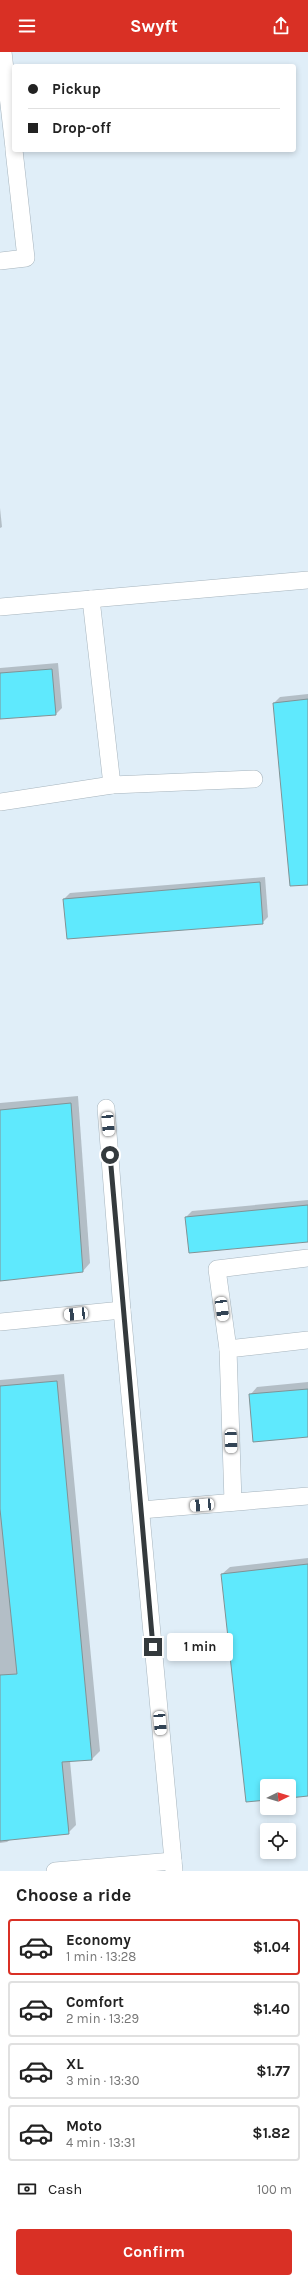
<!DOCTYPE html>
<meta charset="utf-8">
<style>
body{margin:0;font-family:Karla,sans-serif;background:#f6f6f6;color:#222;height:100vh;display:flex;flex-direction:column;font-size:15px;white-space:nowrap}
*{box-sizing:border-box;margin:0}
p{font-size:13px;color:#767676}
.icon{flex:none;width:22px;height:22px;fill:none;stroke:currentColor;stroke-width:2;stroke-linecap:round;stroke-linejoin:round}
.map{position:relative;height:1819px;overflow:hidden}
.sheet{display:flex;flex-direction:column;background:#fff;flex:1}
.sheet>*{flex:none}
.guide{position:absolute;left:12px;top:12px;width:284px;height:88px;border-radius:4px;box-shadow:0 2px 6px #0003;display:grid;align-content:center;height:88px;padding:0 16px;background:#fff}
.needle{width:26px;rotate:85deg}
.controls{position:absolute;left:260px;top:1727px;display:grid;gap:8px}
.controls a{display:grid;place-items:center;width:36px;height:36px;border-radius:4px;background:#fff;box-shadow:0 2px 6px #0003;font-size:20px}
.end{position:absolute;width:18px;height:18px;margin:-9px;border:5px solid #343a3d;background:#fff;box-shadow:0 0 0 2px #fff}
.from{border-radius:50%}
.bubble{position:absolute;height:28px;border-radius:4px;background:#fff;box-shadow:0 2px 6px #0003;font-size:13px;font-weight:700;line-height:28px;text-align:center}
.car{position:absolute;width:12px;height:24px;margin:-12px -6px;border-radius:5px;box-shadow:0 0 3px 1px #0007;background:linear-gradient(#fff 24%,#345 0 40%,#fff 0 76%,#345 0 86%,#fff 0)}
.guide b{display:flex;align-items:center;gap:14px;height:38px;font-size:15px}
.guide b+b{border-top:1px solid #e0e0e0}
.guide i{width:10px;height:10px;background:#222}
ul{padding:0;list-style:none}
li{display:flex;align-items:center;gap:12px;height:56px;margin:0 8px 6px;padding:0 8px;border:2px solid #e0e0e0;border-radius:4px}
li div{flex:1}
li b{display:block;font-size:15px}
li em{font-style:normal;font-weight:700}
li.on{border-color:#d93025}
li>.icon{width:36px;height:36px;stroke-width:1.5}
h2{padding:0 16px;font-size:18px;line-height:48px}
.pay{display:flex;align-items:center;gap:10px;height:44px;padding:0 16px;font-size:15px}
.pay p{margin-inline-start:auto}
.primary-button{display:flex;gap:8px;margin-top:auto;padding:8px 16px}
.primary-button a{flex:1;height:46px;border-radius:4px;background:#d93025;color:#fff;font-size:16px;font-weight:700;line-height:46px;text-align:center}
header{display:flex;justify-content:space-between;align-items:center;height:52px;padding:0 16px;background:#d93025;color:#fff;font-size:18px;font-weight:700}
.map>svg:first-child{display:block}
.shadow{fill:#0003}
.building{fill:#5fe9fd;stroke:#819295}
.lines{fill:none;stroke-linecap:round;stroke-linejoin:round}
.lane-casing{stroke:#a6b4bd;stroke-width:18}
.lane{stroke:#fff;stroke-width:17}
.route{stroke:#343a3d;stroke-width:5}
</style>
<header><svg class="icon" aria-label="menu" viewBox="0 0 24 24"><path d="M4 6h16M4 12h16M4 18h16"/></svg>Swyft<svg class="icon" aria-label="share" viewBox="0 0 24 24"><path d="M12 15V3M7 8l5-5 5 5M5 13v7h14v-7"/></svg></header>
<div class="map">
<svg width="308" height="1819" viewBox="0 0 308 1819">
<rect width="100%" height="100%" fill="#e0eef8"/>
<g class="shadow">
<polygon points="0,456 2,475 0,476"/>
<polygon points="58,611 62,656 56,662 0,666 0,616"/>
<polygon points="308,642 308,814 274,651 280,645"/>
<polygon points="265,825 268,865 262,871 64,847 70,841"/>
<polygon points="78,1044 90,1211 83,1219 0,1228 0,1051"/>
<polygon points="308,1148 308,1189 186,1165 192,1159"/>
<polygon points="64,1322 100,1699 92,1707 70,1709 76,1773 68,1781 11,1787 7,1790 0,1791 0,1328"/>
<polygon points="308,1330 308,1384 250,1343 257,1335"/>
<polygon points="308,1506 308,1743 289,1745 289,1734 267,1734 267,1747 222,1522 230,1515"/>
</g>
<g class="building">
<polygon points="52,617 56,663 0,667 0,621"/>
<polygon points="308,647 308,833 290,834 273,651"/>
<polygon points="260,830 263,872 67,887 63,847"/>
<polygon points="71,1051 83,1220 0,1229 0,1058"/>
<polygon points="308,1153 308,1190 189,1201 185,1165"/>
<polygon points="57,1329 92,1708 62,1710 69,1782 0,1789 0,1623 17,1622 0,1457 0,1334"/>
<polygon points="308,1337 308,1385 253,1390 249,1342"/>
<polygon points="308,1512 308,1744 289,1746 289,1734 267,1734 267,1748 246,1750 221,1522"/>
</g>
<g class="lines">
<defs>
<g id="lane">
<polyline points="3,0 14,96"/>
<polyline points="0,209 26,206 14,98"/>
<polyline points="91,547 112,733 254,727"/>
<polyline points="0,555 308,528"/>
<polyline points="0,750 112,733"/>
<polyline points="106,1056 122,1258 174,1819"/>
<polyline points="0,1270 122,1258"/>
<polyline points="228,1297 217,1217 308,1206"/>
<polyline points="233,1450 228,1297 308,1288"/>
<polyline points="141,1458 308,1444"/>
<polyline points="55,1819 173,1809"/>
</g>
</defs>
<use href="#lane" class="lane-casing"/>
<use href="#lane" class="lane"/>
</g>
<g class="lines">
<polyline class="route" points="110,1103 153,1595"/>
</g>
</svg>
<div class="controls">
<a><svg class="needle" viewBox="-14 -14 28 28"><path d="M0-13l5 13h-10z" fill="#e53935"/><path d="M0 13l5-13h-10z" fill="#767676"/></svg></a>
<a><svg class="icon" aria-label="locate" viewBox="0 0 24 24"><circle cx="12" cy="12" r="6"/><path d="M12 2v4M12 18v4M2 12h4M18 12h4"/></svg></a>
</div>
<i class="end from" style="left:110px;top:1103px"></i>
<i class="end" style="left:153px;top:1595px"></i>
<div class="bubble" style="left:167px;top:1581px;width:66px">1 min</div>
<i class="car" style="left:108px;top:1072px;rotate:175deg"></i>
<i class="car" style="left:222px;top:1257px;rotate:172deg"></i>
<i class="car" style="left:76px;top:1262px;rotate:264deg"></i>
<i class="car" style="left:231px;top:1389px;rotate:178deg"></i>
<i class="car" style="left:202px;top:1453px;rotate:265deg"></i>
<i class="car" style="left:160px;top:1671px;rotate:175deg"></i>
<div class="guide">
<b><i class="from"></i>Pickup</b>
<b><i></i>Drop-off</b>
</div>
</div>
<section class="sheet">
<h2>Choose a ride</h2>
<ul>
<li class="on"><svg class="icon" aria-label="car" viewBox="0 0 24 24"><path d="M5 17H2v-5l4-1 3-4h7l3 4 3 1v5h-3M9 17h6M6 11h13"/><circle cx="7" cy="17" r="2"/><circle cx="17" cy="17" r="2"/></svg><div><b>Economy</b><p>1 min · 13:28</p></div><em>$1.04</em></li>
<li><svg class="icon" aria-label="car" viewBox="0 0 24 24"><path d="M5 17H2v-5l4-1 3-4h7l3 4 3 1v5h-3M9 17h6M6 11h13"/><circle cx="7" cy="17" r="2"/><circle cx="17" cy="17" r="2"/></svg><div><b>Comfort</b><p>2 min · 13:29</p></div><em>$1.40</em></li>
<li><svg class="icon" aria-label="car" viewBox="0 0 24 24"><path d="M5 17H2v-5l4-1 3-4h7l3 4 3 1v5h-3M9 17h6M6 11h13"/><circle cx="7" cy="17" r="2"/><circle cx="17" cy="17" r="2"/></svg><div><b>XL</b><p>3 min · 13:30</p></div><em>$1.77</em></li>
<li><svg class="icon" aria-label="car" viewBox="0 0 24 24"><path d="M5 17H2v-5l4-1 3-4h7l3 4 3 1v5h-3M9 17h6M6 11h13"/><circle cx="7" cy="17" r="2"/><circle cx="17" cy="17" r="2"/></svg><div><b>Moto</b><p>4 min · 13:31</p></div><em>$1.82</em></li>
</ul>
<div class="pay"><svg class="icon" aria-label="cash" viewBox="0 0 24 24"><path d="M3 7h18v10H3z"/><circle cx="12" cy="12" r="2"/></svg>Cash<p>100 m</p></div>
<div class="primary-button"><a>Confirm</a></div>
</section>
